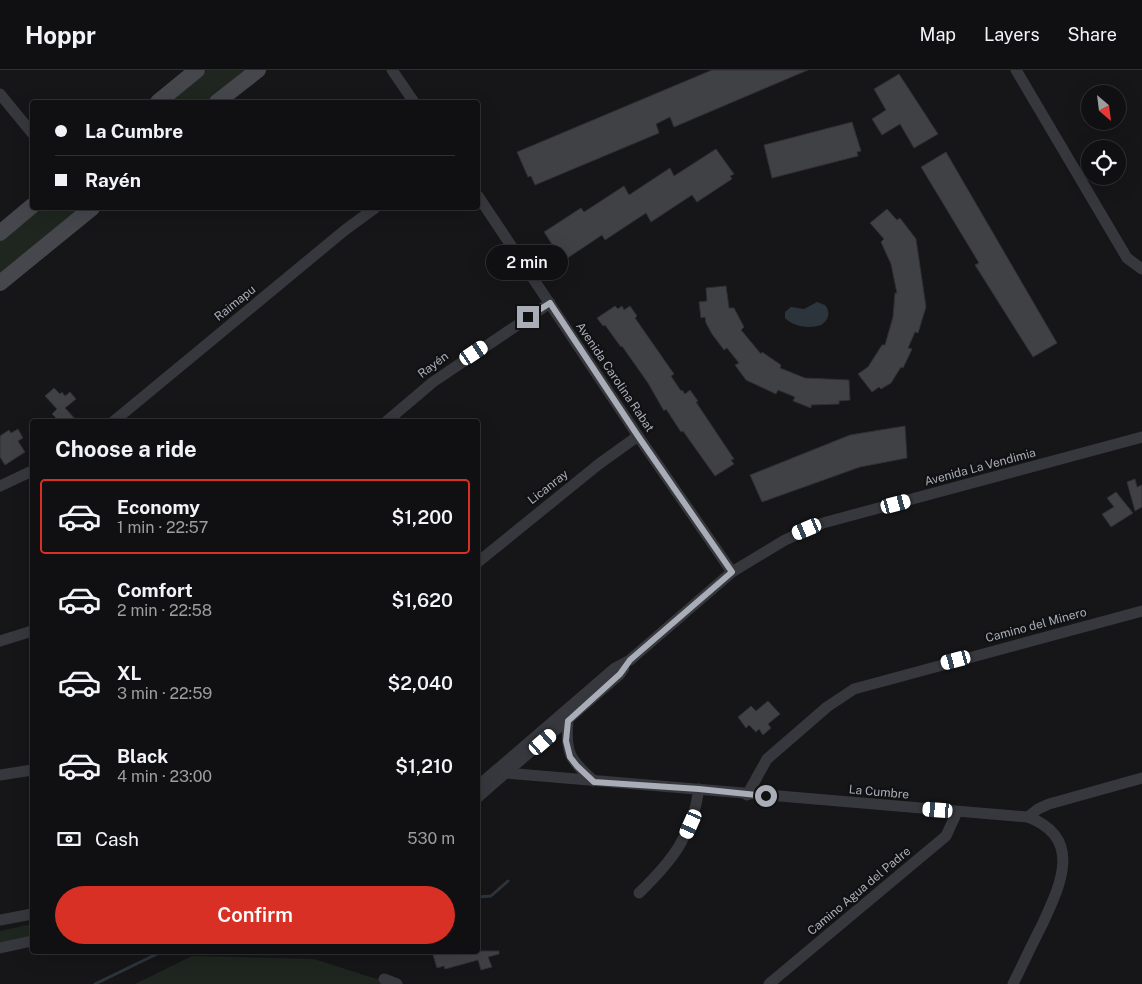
<!DOCTYPE html>
<meta charset="utf-8">
<style>
body{margin:0;font-family:"Public Sans",sans-serif;background:#19191b;color:#f1f3f6;height:100vh;display:flex;flex-direction:column;font-size:19px;white-space:nowrap}
*{box-sizing:border-box;margin:0}
p{font-size:16px;color:#9c9d9f}
.icon{flex:none;width:28px;height:28px;fill:none;stroke:currentColor;stroke-width:2;stroke-linecap:round;stroke-linejoin:round}
.map{position:relative;flex:1;overflow:hidden}
.side{position:absolute;left:30px;top:349px;width:450px;height:535px;display:flex;flex-direction:column;background:#101012;border-radius:5px;box-shadow:0 5px 20px #0002,0 0 0 1px #303032}
.side>*{flex:none}
.banner{position:absolute;left:30px;top:30px;width:450px;height:110px;border-radius:5px;box-shadow:0 5px 20px #0002,0 0 0 1px #303032;display:grid;align-content:center;height:110px;padding:0 25px;background:#101012}
.needle{width:32px;rotate:152deg}
.controls{position:absolute;left:1081px;top:15px;display:grid;gap:10px}
.controls a{display:grid;place-items:center;width:45px;height:45px;border-radius:50%;background:#101012;box-shadow:0 5px 20px #0002,0 0 0 1px #303032;font-size:25px}
.end{position:absolute;width:22px;height:22px;margin:-11px;border:6px solid #a8adb8;background:#111;box-shadow:0 0 0 2px #111}
.from{border-radius:50%}
.bubble{position:absolute;height:35px;border-radius:18px;background:#101012;box-shadow:0 5px 20px #0002,0 0 0 1px #303032;font-size:16px;font-weight:600;line-height:35px;text-align:center}
.car{position:absolute;width:15px;height:30px;margin:-15px -8px;border-radius:6px;box-shadow:0 0 4px 1px #0007;background:linear-gradient(#fff 24%,#345 0 40%,#fff 0 76%,#345 0 86%,#fff 0)}
.banner b{display:flex;align-items:center;gap:18px;height:48px;font-size:19px}
.banner b+b{border-top:1px solid #303032}
.banner i{width:12px;height:12px;background:#f1f3f6}
ul{padding:0;list-style:none}
li{display:flex;align-items:center;gap:15px;height:75px;margin:0 10px 8px;padding:0 15px;border:2px solid transparent;border-radius:5px}
li div{flex:1}
li b{display:block;font-size:19px}
li em{font-style:normal;font-weight:600}
li.on{border-color:#d93025}
li>.icon{width:45px;height:45px;stroke-width:1.5}
h2{padding:0 25px;font-size:22px;line-height:60px}
.pay{display:flex;align-items:center;gap:12px;height:55px;padding:0 25px;font-size:19px}
.pay p{margin-inline-start:auto}
.button{display:flex;gap:10px;margin-top:auto;padding:10px 25px}
.button a{flex:1;height:58px;border-radius:30px;background:#d93025;color:#fff;font-size:20px;font-weight:600;line-height:58px;text-align:center}
header{display:flex;align-items:center;gap:30px;box-sizing:border-box;height:70px;padding:0 25px;background:#101012;border-bottom:1px solid #303032}
header strong{font-size:24px}
nav{display:flex;gap:28px;margin-inline-start:auto;font-size:18px}
.map>svg:first-child{display:block}
.green{fill:#1e261f}
.water{fill:#2c353c}
.lines{fill:none;stroke-linecap:round;stroke-linejoin:round}
.stream{stroke:#2c353c;stroke-width:3}
.building{fill:#404145;stroke:#303034}
.street{stroke:#37383d;stroke-width:11}
.secondary{stroke:#45474d;stroke-width:16}
.route{stroke:#a8adb8;stroke-width:6}
.labels{text-anchor:middle;dominant-baseline:central;stroke-width:4.5;stroke-linejoin:round;paint-order:stroke}
.street-label{font-size:12px;fill:#a8adb8;stroke:#111113}
</style>
<header>
<strong>Hoppr</strong>
<nav><a>Map</a><a>Layers</a><a>Share</a></nav>
</header>
<div class="map">
<svg width="1142" height="914" viewBox="0 0 1142 914">
<rect width="100%" height="100%" fill="#161618"/>
<g class="green">
<polygon points="207,0 251,0 211,32 168,32"/>
<polygon points="41,138 82,138 0,205 0,171"/>
<polygon points="32,854 32,866 0,873 0,861"/>
<polygon points="192,886 314,889 380,910 398,914 135,914"/>
</g>
<path class="water" d="M817 232 825 235C831 242 829 250 821 255 810 259 794 257 785 248V242L791 237 804 239Z"/>
<g class="lines">
<g class="stream">
<polyline points="478,827 491,826 508,811"/>
<polyline points="95,914 163,881"/>
</g>
</g>
<g class="building">
<polygon points="712,0 808,0 674,57 670,47 656,54 659,63 535,115 531,106 528,107 517,82"/>
<polygon points="899,4 938,64 914,78 900,54 882,65 872,49 886,40 874,19"/>
<polygon points="852,52 861,81 857,82 858,86 772,108 764,75"/>
<polygon points="716,79 734,104 730,106 732,109 697,132 692,125 651,152 646,143 605,170 602,165 563,191 544,162 581,138 584,142 624,116 629,125 670,98 674,106"/>
<polygon points="946,82 1057,273 1033,287 975,195 979,193 921,97"/>
<polygon points="887,139 897,150 900,148 916,169 926,237 918,263 915,262 908,278 912,279 903,298 901,297 891,313 881,319 879,317 872,322 858,304 868,297 882,275 885,275 893,247 895,223 897,223 891,194 881,172 884,169 870,153"/>
<polygon points="726,216 729,238 734,238 744,257 741,260 761,284 762,282 781,295 780,298 805,308 849,310 850,330 839,331 839,334 811,335 811,338 793,331 795,327 778,320 776,324 746,310 735,295 739,293 727,278 724,280 712,264 706,253 705,247 701,248 699,232 707,231 706,218"/>
<polygon points="615,236 618,239 622,236 624,240 630,236 637,246 635,248 674,304 671,306 681,321 682,320 685,324 690,320 698,331 696,332 734,389 731,390 734,394 715,406 683,361 681,362 666,339 664,341 648,313 622,276 621,277 605,255 603,256 597,248"/>
<polygon points="54,318 60,324 62,322 65,326 70,322 76,329 65,338 77,351 59,351 52,344 57,339 45,326"/>
<polygon points="905,356 907,388 860,397 762,432 750,405 850,365"/>
<polygon points="18,359 23,368 18,371 25,382 5,395 0,387 0,366 9,360 11,363"/>
<polygon points="1135,409 1137,417 1142,415 1142,437 1135,441 1127,412"/>
<polygon points="1116,422 1133,443 1111,457 1102,444 1114,437 1107,428"/>
<polygon points="768,631 780,644 768,654 771,658 763,665 759,659 756,662 749,655 746,658 738,647 751,636 756,641"/>
<polygon points="448,881 499,881 499,884 488,887 492,897 481,900 478,890 445,899 444,896 437,898 433,885"/>
</g>
<g class="lines">
<g class="street">
<polyline points="392,0 414,32"/>
<polyline points="1016,0 1127,188 1142,199"/>
<polyline points="0,24 32,63"/>
<polyline points="478,126 638,366 732,502"/>
<polyline points="114,351 345,160 375,138"/>
<polyline points="387,351 433,312 550,233"/>
<polyline points="0,416 32,401"/>
<polyline points="478,492 599,394 638,366"/>
<polyline points="0,571 32,561"/>
<path d="M568 651C565 683 570 690 594 711"/>
<path d="M494 702 1028 747C1084 768 1060 816 1042 855 1032 874 1023 894 1013 914"/>
<polyline points="0,705 32,700"/>
<polyline points="478,716 615,598 630,590 732,502 785,470 823,453 1142,367"/>
<polyline points="747,725 767,689 827,637 854,619 1142,541"/>
<polyline points="478,727 620,604 624,598"/>
<polyline points="1028,747 1038,739 1049,734 1142,708"/>
<path d="M639 823C672 791 692 766 699 719"/>
<polyline points="0,850 32,844"/>
<polyline points="0,878 32,871"/>
<polyline points="384,909 397,914"/>
<polyline points="769,914 946,766 957,742"/>
</g>
<g class="secondary">
<polyline points="158,32 197,0"/>
<polyline points="217,32 258,0"/>
<polyline points="0,163 32,136"/>
<polyline points="0,213 92,138"/>
</g>
</g>
<g class="lines">
<polyline class="route" points="528,247 550,233 638,366 732,502 630,590 620,604 568,651 566,671 570,687 577,696 594,712 699,719 766,726"/>
</g>
<g class="labels">
<g class="street-label">
<text transform="translate(235 233) rotate(-39)">Raimapu</text>
<text transform="translate(433 295) rotate(-37)">Rayén</text>
<text transform="translate(615 307) rotate(56)">Avenida Carolina Rabat</text>
<text transform="translate(980 397) rotate(-15)">Avenida La Vendimia</text>
<text transform="translate(548 417) rotate(-38)">Licanray</text>
<text transform="translate(1036 555) rotate(-15)">Camino del Minero</text>
<text transform="translate(879 722) rotate(5)">La Cumbre</text>
<text transform="translate(859 821) rotate(-40)">Camino Agua del Padre</text>
</g>
</g>
</svg>
<div class="controls">
<a><svg class="needle" viewBox="-14 -14 28 28"><path d="M0-13l5 13h-10z" fill="#e53935"/><path d="M0 13l5-13h-10z" fill="#9c9d9f"/></svg></a>
<a><svg class="icon" aria-label="locate" viewBox="0 0 24 24"><circle cx="12" cy="12" r="6"/><path d="M12 2v4M12 18v4M2 12h4M18 12h4"/></svg></a>
</div>
<i class="end from" style="left:766px;top:726px"></i>
<i class="end" style="left:528px;top:247px"></i>
<div class="bubble" style="left:486px;top:175px;width:82px">2 min</div>
<i class="car" style="left:474px;top:283px;rotate:56deg"></i>
<i class="car" style="left:896px;top:434px;rotate:75deg"></i>
<i class="car" style="left:807px;top:459px;rotate:247deg"></i>
<i class="car" style="left:956px;top:590px;rotate:255deg"></i>
<i class="car" style="left:543px;top:672px;rotate:49deg"></i>
<i class="car" style="left:938px;top:740px;rotate:274deg"></i>
<i class="car" style="left:691px;top:754px;rotate:204deg"></i>
<div class="banner">
<b><i class="from"></i>La Cumbre</b>
<b><i></i>Rayén</b>
</div>
<section class="side">
<h2>Choose a ride</h2>
<ul>
<li class="on"><svg class="icon" aria-label="car" viewBox="0 0 24 24"><path d="M5 17H2v-5l4-1 3-4h7l3 4 3 1v5h-3M9 17h6M6 11h13"/><circle cx="7" cy="17" r="2"/><circle cx="17" cy="17" r="2"/></svg><div><b>Economy</b><p>1 min · 22:57</p></div><em>$1,200</em></li>
<li><svg class="icon" aria-label="car" viewBox="0 0 24 24"><path d="M5 17H2v-5l4-1 3-4h7l3 4 3 1v5h-3M9 17h6M6 11h13"/><circle cx="7" cy="17" r="2"/><circle cx="17" cy="17" r="2"/></svg><div><b>Comfort</b><p>2 min · 22:58</p></div><em>$1,620</em></li>
<li><svg class="icon" aria-label="car" viewBox="0 0 24 24"><path d="M5 17H2v-5l4-1 3-4h7l3 4 3 1v5h-3M9 17h6M6 11h13"/><circle cx="7" cy="17" r="2"/><circle cx="17" cy="17" r="2"/></svg><div><b>XL</b><p>3 min · 22:59</p></div><em>$2,040</em></li>
<li><svg class="icon" aria-label="car" viewBox="0 0 24 24"><path d="M5 17H2v-5l4-1 3-4h7l3 4 3 1v5h-3M9 17h6M6 11h13"/><circle cx="7" cy="17" r="2"/><circle cx="17" cy="17" r="2"/></svg><div><b>Black</b><p>4 min · 23:00</p></div><em>$1,210</em></li>
</ul>
<div class="pay"><svg class="icon" aria-label="cash" viewBox="0 0 24 24"><path d="M3 7h18v10H3z"/><circle cx="12" cy="12" r="2"/></svg>Cash<p>530 m</p></div>
<div class="button"><a>Confirm</a></div>
</section>
</div>
